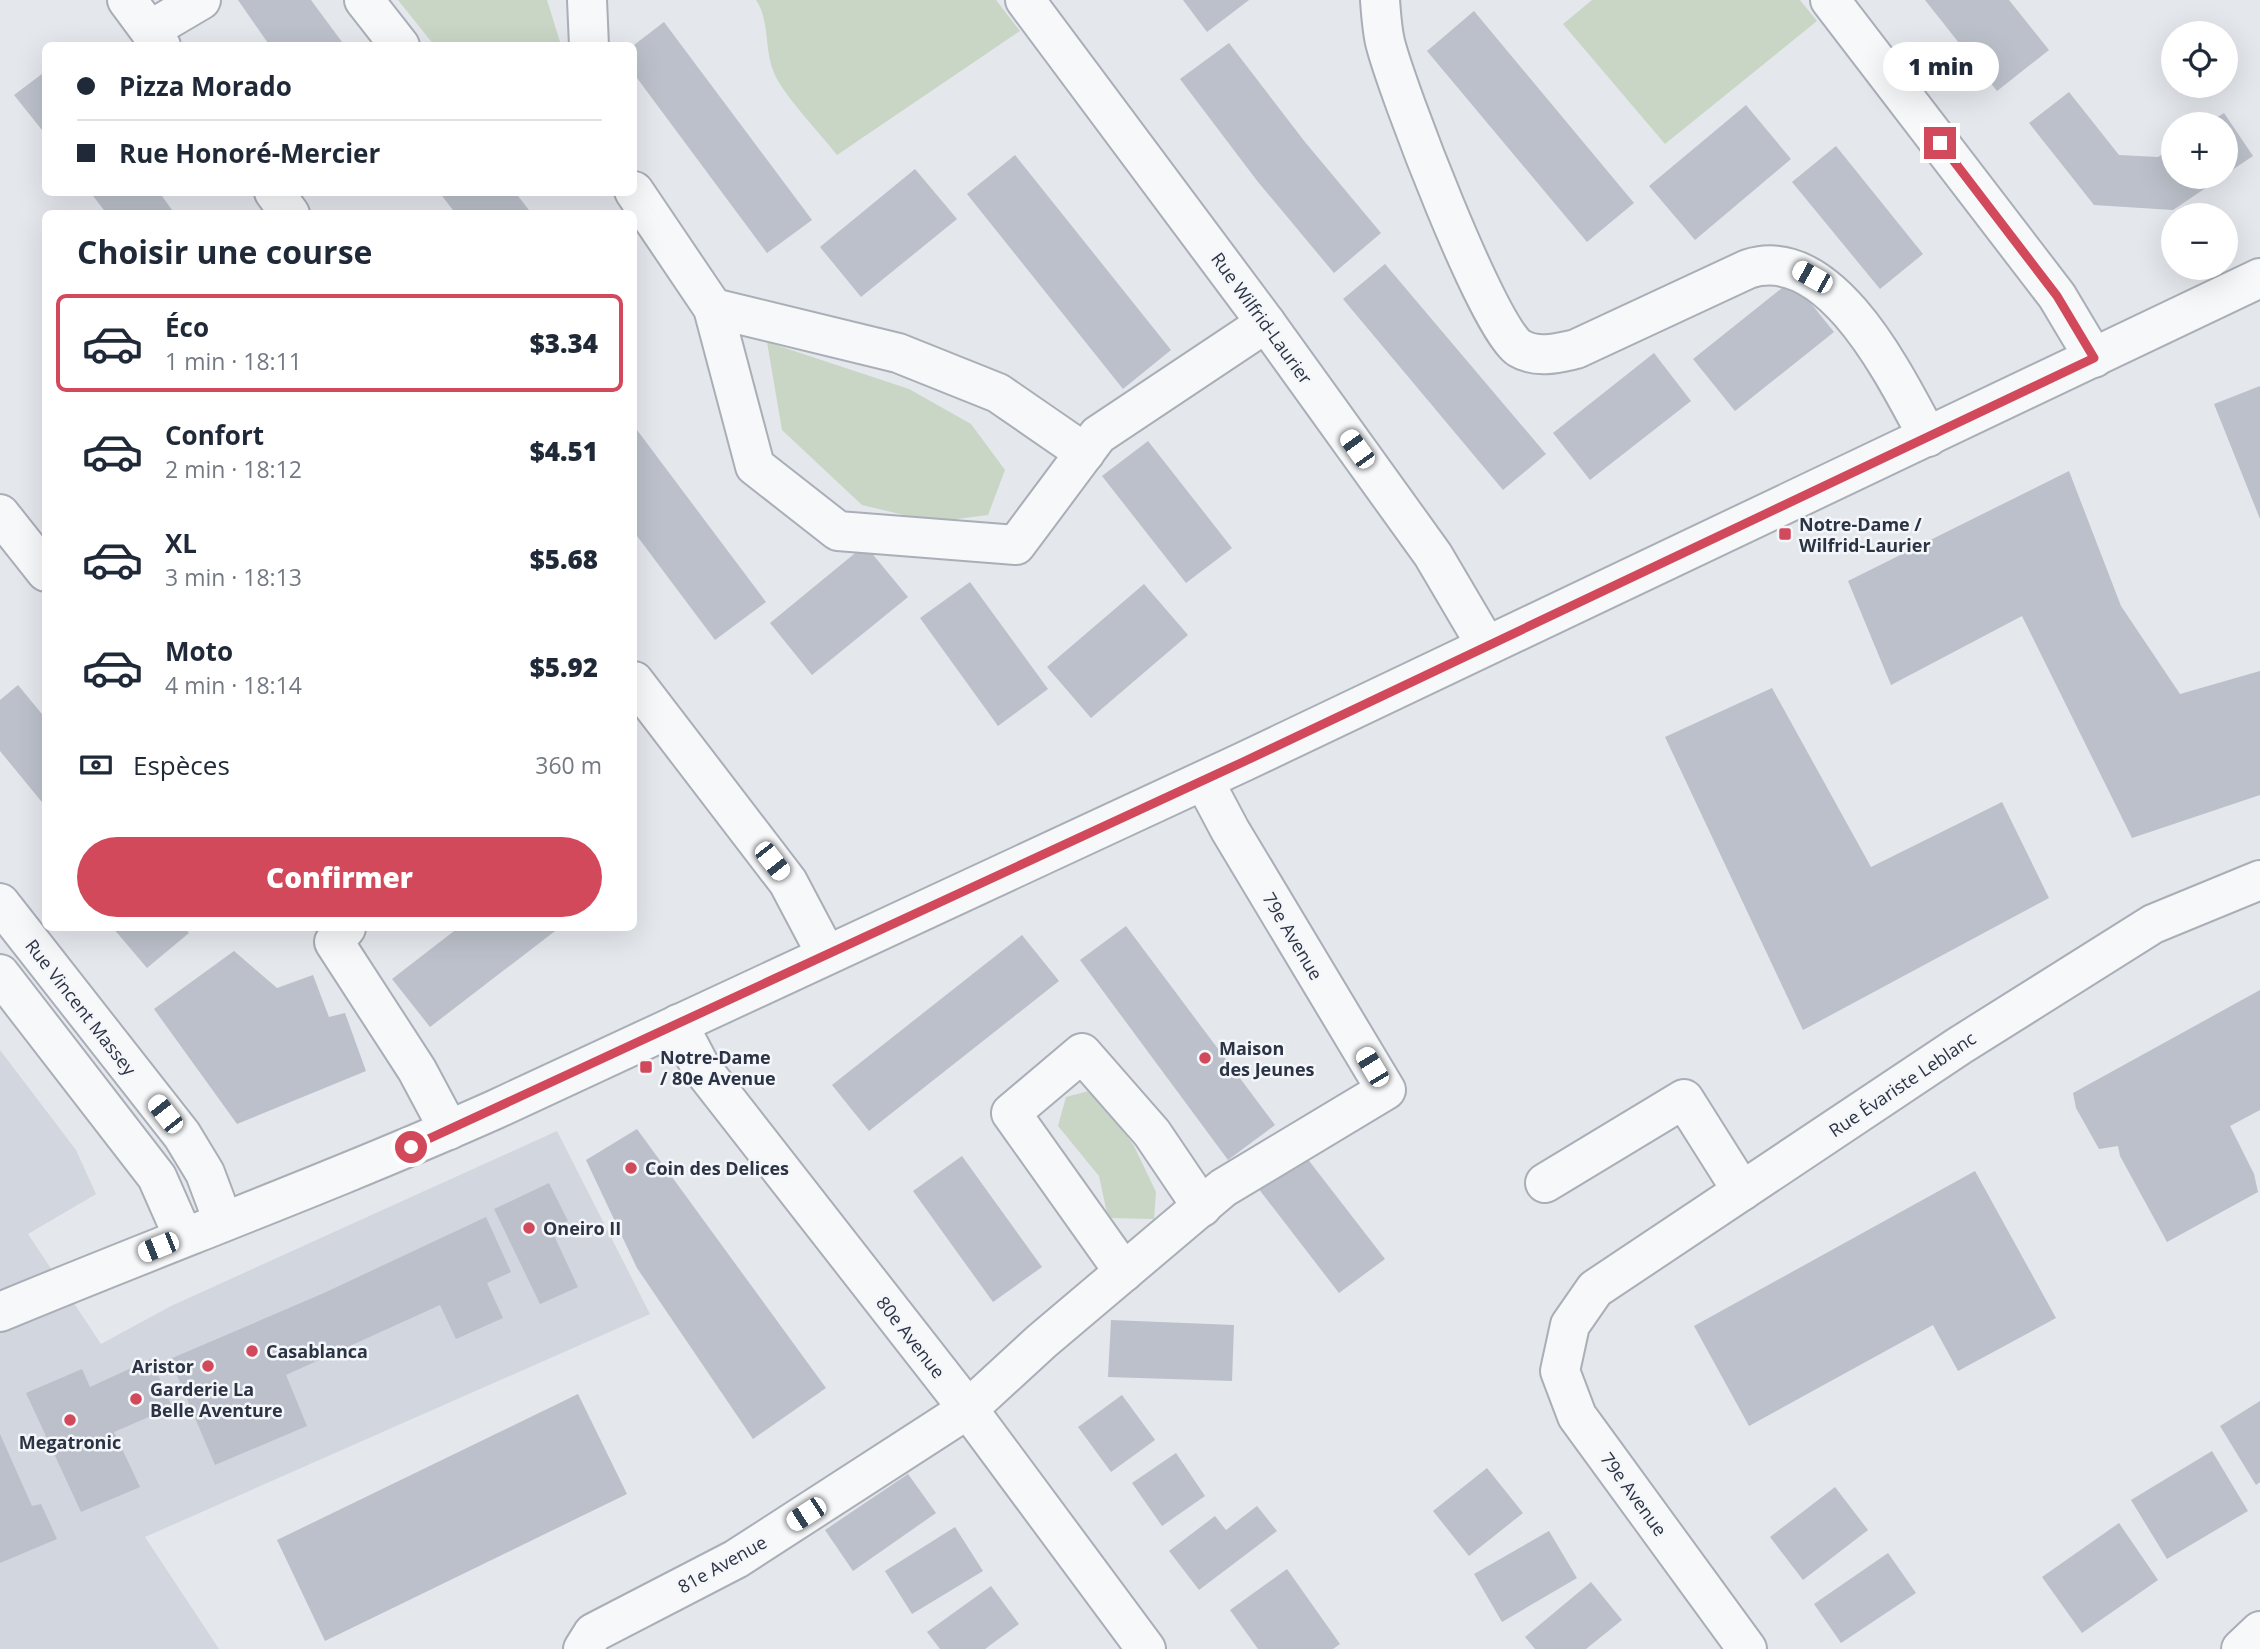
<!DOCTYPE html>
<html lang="fr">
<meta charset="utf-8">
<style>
body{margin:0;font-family:"Open Sans",sans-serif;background:#f2f2f3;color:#1f2937;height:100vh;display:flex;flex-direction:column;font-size:26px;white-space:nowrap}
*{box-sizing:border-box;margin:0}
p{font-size:23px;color:#747a83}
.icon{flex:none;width:38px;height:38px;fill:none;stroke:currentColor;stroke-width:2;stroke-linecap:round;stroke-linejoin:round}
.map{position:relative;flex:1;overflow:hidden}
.drawer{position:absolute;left:42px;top:210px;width:595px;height:721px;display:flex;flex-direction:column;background:#fff;border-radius:10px;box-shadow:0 7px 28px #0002}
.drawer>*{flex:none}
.banner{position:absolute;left:42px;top:42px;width:595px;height:154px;border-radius:10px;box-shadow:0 7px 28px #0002;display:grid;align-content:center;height:154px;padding:0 35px;background:#fff}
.controls{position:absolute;left:2161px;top:21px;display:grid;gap:14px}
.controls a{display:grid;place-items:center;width:77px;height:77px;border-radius:50%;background:#fff;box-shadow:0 7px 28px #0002;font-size:35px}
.end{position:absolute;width:32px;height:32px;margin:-16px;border:9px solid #d1495b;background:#fff;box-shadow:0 0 0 4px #fff}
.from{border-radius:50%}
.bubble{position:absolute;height:49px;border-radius:24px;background:#fff;box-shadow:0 7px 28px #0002;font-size:23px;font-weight:800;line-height:49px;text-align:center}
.car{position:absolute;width:21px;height:42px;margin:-21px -10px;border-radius:9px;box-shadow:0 0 5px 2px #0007;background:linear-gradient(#fff 24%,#345 0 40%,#fff 0 76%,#345 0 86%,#fff 0)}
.banner b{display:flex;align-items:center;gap:24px;height:66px;font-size:26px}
.banner b+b{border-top:2px solid #e0e1e3}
.banner i{width:18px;height:18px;background:#1f2937}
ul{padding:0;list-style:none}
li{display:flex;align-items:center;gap:21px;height:98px;margin:0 14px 10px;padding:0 21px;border:4px solid transparent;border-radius:10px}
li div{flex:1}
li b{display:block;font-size:26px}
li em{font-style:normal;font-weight:800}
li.current{border-color:#d1495b}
li>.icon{width:63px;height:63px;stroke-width:1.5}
h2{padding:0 35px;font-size:32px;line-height:84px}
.pay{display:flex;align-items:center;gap:18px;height:77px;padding:0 35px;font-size:26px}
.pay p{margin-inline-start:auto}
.button{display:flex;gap:14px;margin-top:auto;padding:14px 35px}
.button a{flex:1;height:80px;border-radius:42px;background:#d1495b;color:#fff;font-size:28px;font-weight:800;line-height:80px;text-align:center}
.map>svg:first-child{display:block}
.built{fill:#d2d6de}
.green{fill:#c9d6c5}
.building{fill:#bbc0ca}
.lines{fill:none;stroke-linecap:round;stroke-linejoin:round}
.minor-casing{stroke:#a9aeb7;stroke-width:42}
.minor{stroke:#f7f8fa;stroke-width:38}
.route{stroke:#d1495b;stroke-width:9}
.poi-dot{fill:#d1495b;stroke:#f4f6f9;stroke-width:2.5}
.labels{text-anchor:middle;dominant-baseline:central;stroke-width:5;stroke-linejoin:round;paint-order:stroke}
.street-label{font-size:18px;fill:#2b3445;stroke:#f4f6f9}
.poi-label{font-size:18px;font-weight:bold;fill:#2b3445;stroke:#f4f6f9;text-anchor:start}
</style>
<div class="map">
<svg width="2260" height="1649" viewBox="0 0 2260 1649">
<rect width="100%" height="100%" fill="#e4e7ec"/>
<polygon class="built" points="0,1050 76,1150 96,1194 28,1234 101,1344 171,1306 557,1131 650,1314 145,1537 219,1649 0,1649"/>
<g class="green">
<polygon points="398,0 547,0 561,45 434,45"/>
<path d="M756 0H996L1020 31 837 155C820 133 784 96 774 73 764 50 770 20 756 0Z"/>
<polygon points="1592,0 1800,0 1817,21 1665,144 1563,24"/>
<polygon points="767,342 909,389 971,424 1005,470 988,515 933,522 862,505 782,430"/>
<polygon points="1092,1090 1134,1146 1156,1192 1154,1219 1108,1218 1099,1176 1058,1126 1066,1097"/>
</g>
<g class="building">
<polygon points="238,0 311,0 345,46 270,46"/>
<polygon points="1183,0 1249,0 1207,32"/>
<polygon points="1925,0 2009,0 2049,50 1997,91"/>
<polygon points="1474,11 1634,203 1587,242 1427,51"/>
<polygon points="664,22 812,220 767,253 634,74 634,45"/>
<polygon points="1229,43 1305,142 1381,233 1334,273 1258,182 1180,79"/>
<polygon points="46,71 46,135 14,95"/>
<polygon points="2069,92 2119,155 2158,157 2174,147 2174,177 2222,177 2173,210 2094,205 2029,123"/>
<polygon points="1746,105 1791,159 1695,240 1649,186"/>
<polygon points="2224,113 2253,156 2226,174 2226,124 2207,124"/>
<polygon points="1836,146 1923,254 1880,289 1792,182"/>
<polygon points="1015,155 1171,350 1123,389 967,194"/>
<polygon points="915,169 957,219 861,297 820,247"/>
<polygon points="90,192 159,192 175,214 107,214"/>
<polygon points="439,192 515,192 532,214 456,214"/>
<polygon points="1385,264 1546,454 1503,490 1343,299"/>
<polygon points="1792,280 1834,332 1735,411 1693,359"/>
<polygon points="1654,353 1691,401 1590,480 1553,433"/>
<polygon points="2260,386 2260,519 2214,404"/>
<polygon points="634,426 766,602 715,640 634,532"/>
<polygon points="1148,441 1232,548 1186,583 1102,476"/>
<polygon points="2069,471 2121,606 2180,694 2260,671 2260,795 2132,838 2022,616 1891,685 1848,581"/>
<polygon points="865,545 908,597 812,675 770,623"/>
<polygon points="970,582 1048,689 998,726 920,618"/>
<polygon points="1144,584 1188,635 1091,718 1047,667"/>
<polygon points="18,685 46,719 46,807 0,751 0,700"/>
<polygon points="1772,688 1871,867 2002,802 2049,898 1803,1030 1665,737"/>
<polygon points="1126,926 1275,1125 1228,1160 1080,960"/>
<polygon points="113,928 184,928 189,933 147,968"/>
<polygon points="458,928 559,928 430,1027 392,979"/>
<polygon points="1022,935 1059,981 869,1131 832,1085"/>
<polygon points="234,951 277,988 313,975 329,1017 345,1013 366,1071 237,1124 154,1009"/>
<polygon points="2260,990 2260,1110 2230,1126 2254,1174 2258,1192 2167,1242 2120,1156 2118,1146 2099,1149 2076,1108 2073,1093"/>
<polygon points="637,1129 826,1388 753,1439 637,1268 586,1160"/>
<polygon points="1303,1153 1385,1259 1339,1293 1258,1188"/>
<polygon points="962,1156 1042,1267 993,1302 913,1191"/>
<polygon points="1975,1171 2056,1318 1958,1371 1933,1325 1749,1426 1694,1326"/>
<polygon points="549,1183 568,1221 551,1229 578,1287 540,1304 494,1209"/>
<polygon points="486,1217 511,1272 487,1283 503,1318 456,1339 440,1305 286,1375 307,1426 215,1465 170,1359 324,1293"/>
<polygon points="1111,1320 1234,1325 1232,1381 1108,1377"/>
<polygon points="151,1359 172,1407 114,1432 140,1487 81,1512 26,1393 82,1369 90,1387"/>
<polygon points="578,1394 627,1494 325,1641 277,1540"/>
<polygon points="1122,1395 1155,1440 1111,1472 1078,1427"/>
<polygon points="2260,1401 2260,1482 2256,1485 2220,1426"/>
<polygon points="0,1434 32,1506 41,1504 57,1539 0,1563"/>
<polygon points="2212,1451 2248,1511 2167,1559 2131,1500"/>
<polygon points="1176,1453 1205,1496 1162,1526 1132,1483"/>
<polygon points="1487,1468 1523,1513 1469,1556 1433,1511"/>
<polygon points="908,1474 936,1513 853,1571 825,1530"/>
<polygon points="1835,1487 1868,1530 1803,1580 1770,1537"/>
<polygon points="1257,1506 1277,1531 1199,1590 1169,1551 1215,1516 1226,1530"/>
<polygon points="2119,1523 2158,1580 2082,1633 2042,1577"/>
<polygon points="955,1527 983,1571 912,1614 885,1571"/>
<polygon points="1549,1531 1577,1578 1502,1622 1474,1574"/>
<polygon points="1888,1553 1916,1593 1841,1643 1814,1604"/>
<polygon points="1287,1569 1340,1644 1333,1649 1258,1649 1230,1610"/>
<polygon points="1591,1582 1622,1620 1586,1649 1535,1649 1525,1637"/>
<polygon points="991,1586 1019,1624 985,1649 940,1649 927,1632"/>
</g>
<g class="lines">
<defs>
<g id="minor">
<polyline points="127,0 161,46"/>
<polyline points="364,0 400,46"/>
<polyline points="587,0 589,46"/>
<polyline points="1025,0 1266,323 1433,555 1486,645"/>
<path d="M1380 0C1381 14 1382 29 1385 42 1396 87 1489 331 1519 348 1537 359 1558 353 1576 349L1748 269C1831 242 1896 378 1928 437"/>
<polyline points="1830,0 2057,296 2094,358"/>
<polyline points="150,30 201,0"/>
<polyline points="634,191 713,308 755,466 838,531 1016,545 1098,435 1266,323"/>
<polyline points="274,192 290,214"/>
<polyline points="713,308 898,353 998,393 1085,453"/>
<polyline points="0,514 46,572"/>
<polyline points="634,681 788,882 826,954"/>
<polyline points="0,903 182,1135 205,1173 223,1221"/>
<polyline points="346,928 334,942 417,1070 449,1130"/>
<polyline points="0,974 157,1177 183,1236"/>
<polyline points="678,1024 700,1066 968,1409 1146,1649"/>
<polyline points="1545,1183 1684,1099 1742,1191"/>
<polyline points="1124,1272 1011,1113 1082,1053 1152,1133 1202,1207"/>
<path d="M0 1312C164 1244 332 1182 494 1110L1243 762 2260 278"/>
<polyline points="583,1649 593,1633 736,1559 968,1409 1042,1341 1223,1188 1386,1090 1230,830 1204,781"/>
<polyline points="1747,1649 1577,1416 1560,1371 1570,1325 1595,1289 1959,1046 2153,924 2260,880"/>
<polyline points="2241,1649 2260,1631"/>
</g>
</defs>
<use href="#minor" class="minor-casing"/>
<use href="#minor" class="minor"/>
</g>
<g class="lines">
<polyline class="route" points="411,1147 1243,762 2094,358 2057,296 1940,143"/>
</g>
<g class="poi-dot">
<rect x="1778" y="527" width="14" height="14" rx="3.5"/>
<circle cx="1205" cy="1058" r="7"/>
<rect x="639" y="1060" width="14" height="14" rx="3.5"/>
<circle cx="631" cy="1168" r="7"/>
<circle cx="529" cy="1228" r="7"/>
<circle cx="252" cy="1351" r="7"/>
<circle cx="208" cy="1366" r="7"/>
<circle cx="136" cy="1399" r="7"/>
<circle cx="70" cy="1420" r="7"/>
</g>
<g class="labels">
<g class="street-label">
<text transform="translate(1262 318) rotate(54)">Rue Wilfrid-Laurier</text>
<text transform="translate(1293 936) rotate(59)">79e Avenue</text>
<text transform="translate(81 1007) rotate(52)">Rue Vincent Massey</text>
<text transform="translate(1902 1084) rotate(-34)">Rue Évariste Leblanc</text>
<text transform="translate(911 1337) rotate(52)">80e Avenue</text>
<text transform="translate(1634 1494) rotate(54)">79e Avenue</text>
<text transform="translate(722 1564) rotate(-29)">81e Avenue</text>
</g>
<g class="poi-label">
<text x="1799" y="524">Notre-Dame /<tspan x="1799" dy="21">Wilfrid-Laurier</tspan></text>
<text x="1219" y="1048">Maison<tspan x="1219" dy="21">des Jeunes</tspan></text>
<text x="660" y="1057">Notre-Dame<tspan x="660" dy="21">/ 80e Avenue</tspan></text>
<text x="645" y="1168">Coin des Delices</text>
<text x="543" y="1228">Oneiro II</text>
<text x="266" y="1351">Casablanca</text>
<text x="194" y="1366" text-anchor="end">Aristor</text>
<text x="150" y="1389">Garderie La<tspan x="150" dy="21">Belle Aventure</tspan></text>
<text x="70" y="1442" text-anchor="middle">Megatronic</text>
</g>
</g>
</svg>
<div class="controls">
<a><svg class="icon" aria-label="locate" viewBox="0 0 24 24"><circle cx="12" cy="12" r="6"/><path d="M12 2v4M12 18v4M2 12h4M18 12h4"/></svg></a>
<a>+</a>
<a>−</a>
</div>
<i class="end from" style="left:411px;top:1147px"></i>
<i class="end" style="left:1940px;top:143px"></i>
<div class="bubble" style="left:1883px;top:42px;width:116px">1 min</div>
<i class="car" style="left:1812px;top:277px;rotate:299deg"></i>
<i class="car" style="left:1357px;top:449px;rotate:324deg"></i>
<i class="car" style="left:772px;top:861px;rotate:142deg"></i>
<i class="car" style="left:1372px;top:1067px;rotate:329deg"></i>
<i class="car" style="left:165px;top:1114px;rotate:322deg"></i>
<i class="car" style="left:158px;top:1247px;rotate:248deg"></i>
<i class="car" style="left:806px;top:1514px;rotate:237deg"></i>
<div class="banner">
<b><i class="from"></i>Pizza Morado</b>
<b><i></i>Rue Honoré-Mercier</b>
</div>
<section class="drawer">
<h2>Choisir une course</h2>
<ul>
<li class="current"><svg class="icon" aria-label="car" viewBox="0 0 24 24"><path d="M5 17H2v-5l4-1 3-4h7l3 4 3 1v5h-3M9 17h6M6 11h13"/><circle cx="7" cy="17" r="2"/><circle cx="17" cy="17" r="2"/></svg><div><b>Éco</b><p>1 min · 18:11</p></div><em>$3.34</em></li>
<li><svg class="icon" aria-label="car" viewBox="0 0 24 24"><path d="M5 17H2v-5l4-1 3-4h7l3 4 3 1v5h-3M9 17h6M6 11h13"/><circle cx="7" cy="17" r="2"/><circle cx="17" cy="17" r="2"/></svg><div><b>Confort</b><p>2 min · 18:12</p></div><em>$4.51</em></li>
<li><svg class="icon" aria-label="car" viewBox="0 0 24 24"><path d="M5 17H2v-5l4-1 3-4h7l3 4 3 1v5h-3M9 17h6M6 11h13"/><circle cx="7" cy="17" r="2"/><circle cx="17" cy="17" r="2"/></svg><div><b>XL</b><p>3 min · 18:13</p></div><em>$5.68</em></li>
<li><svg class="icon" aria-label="car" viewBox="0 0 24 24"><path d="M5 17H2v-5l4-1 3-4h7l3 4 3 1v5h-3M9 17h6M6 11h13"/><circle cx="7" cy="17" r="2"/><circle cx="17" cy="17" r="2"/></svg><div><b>Moto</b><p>4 min · 18:14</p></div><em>$5.92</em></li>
</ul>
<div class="pay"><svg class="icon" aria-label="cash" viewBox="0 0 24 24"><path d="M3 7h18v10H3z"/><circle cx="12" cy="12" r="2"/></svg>Espèces<p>360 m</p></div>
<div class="button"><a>Confirmer</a></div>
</section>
</div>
